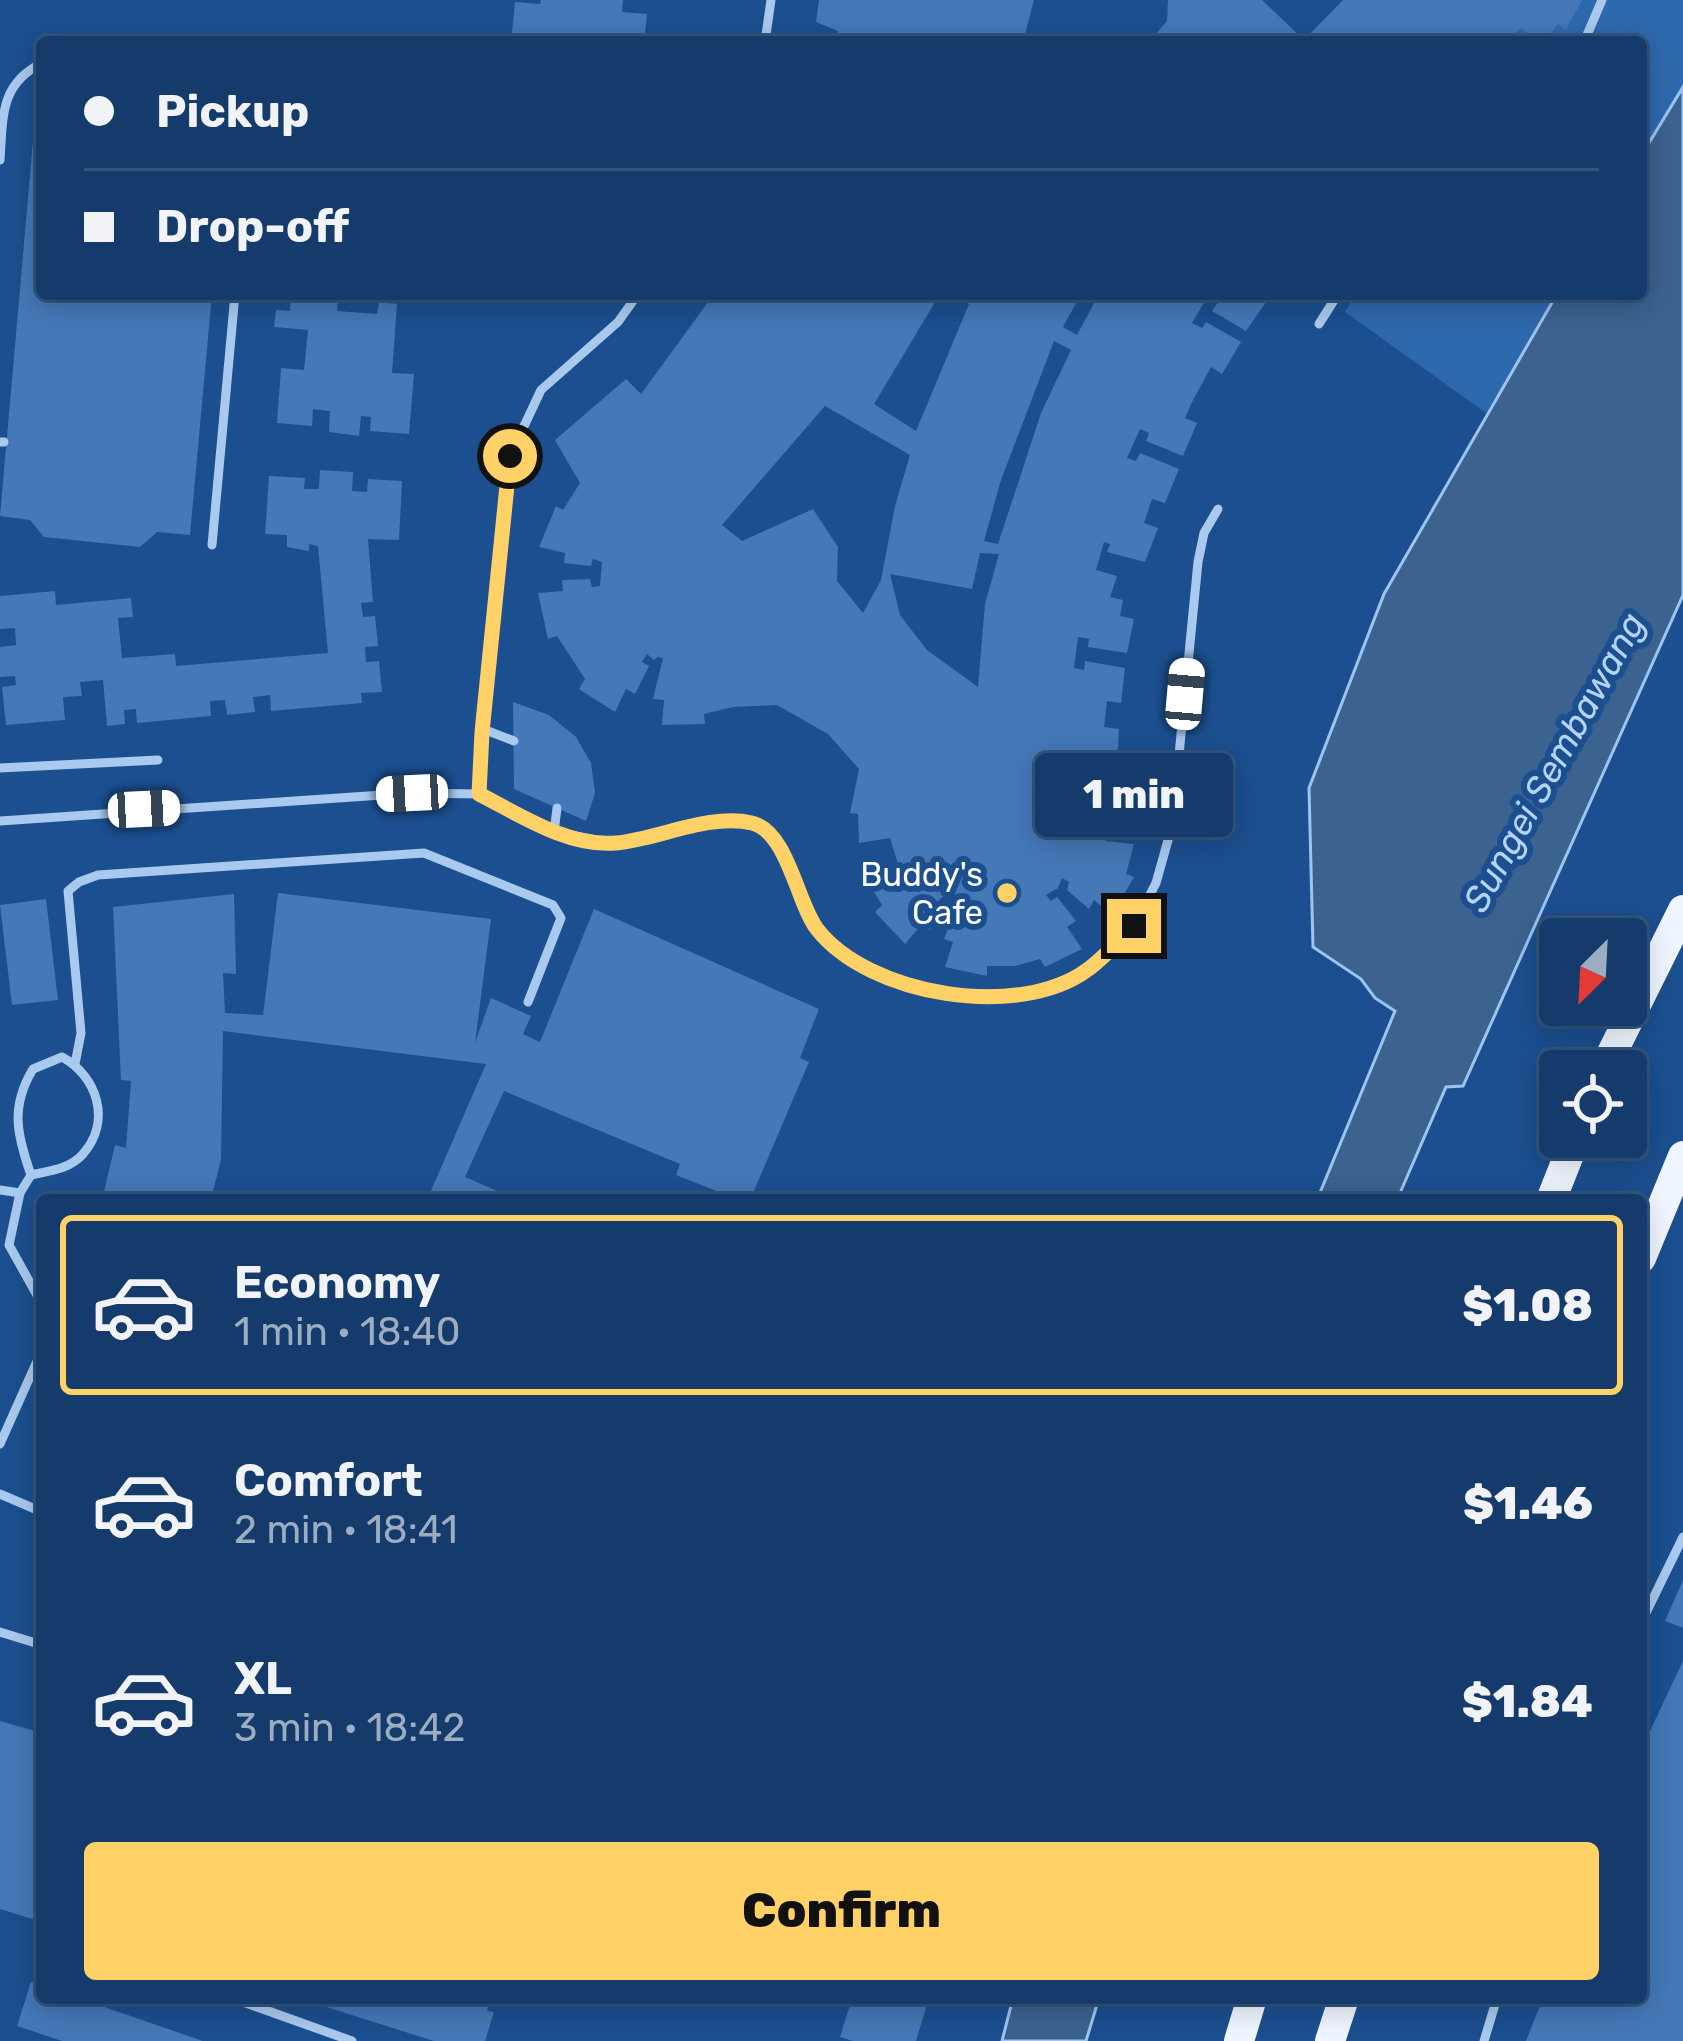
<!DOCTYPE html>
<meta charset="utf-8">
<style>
body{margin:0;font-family:Rubik,sans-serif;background:#214673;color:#f1f3f6;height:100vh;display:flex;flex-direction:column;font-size:45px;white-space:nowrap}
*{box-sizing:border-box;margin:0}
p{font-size:39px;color:#9dadc1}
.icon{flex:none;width:66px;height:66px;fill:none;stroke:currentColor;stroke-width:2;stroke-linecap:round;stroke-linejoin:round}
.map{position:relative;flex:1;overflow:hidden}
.details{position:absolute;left:36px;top:1194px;width:1611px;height:810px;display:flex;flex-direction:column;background:#143b6b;border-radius:12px;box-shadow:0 6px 30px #0003,0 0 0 3px #33557e}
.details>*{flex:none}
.hud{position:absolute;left:36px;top:36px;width:1611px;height:264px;border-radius:12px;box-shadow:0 6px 30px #0003,0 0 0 3px #33557e;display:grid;align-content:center;height:264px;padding:0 48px;background:#143b6b}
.needle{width:78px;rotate:204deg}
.tools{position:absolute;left:1539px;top:918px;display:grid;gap:24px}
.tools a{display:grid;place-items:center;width:108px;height:108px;border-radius:12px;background:#143b6b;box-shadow:0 6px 30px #0003,0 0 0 3px #33557e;font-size:60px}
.end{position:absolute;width:54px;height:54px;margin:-27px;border:15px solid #ffd166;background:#111;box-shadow:0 0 0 6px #111}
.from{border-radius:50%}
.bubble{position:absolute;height:84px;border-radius:12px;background:#143b6b;box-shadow:0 6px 30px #0003,0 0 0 3px #33557e;font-size:39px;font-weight:800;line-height:84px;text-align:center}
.car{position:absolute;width:36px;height:72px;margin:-36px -18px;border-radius:15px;box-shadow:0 0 9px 3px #0007;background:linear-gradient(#fff 24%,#345 0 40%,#fff 0 76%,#345 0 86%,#fff 0)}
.hud b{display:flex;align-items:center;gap:42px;height:114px;font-size:45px}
.hud b+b{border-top:3px solid #33557e}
.hud i{width:30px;height:30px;background:#f1f3f6}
ul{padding:21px 0 0;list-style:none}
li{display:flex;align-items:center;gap:36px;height:180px;margin:0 24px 18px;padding:0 24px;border:6px solid transparent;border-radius:12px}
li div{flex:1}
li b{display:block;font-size:45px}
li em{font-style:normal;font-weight:800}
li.current{border-color:#ffd166}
li>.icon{width:108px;height:108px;stroke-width:1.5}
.button{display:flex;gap:24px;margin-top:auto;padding:24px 48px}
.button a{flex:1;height:138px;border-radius:12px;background:#ffd166;color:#111;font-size:48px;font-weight:800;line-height:138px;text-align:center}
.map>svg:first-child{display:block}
.green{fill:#2e69ad}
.water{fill:#3c6290;stroke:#9cc4f0;stroke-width:3}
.building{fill:#4478b7;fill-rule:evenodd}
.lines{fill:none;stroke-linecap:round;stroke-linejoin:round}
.service{stroke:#a9c9ee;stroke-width:9}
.primary{stroke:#f0f6ff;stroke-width:30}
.route{stroke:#ffd166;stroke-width:15}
.poi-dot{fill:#ffd166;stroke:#1b4f8f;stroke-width:4.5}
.labels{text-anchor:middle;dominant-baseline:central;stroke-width:12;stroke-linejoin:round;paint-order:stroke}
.poi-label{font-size:33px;fill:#fff;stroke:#1b4f8f;text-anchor:end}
.water-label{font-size:36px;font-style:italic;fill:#b5d3f5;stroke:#1b4f8f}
</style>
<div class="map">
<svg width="1683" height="2041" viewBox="0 0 1683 2041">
<rect width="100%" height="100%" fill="#1b4f8f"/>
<g class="green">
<polygon points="1531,0 1683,0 1683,90 1641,159 1641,42 1506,42"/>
<polygon points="1356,294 1559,294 1486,413 1345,312"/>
</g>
<g class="water">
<polygon points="1683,87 1683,595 1463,1086 1446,1087 1397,1200 1317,1200 1395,1011 1375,998 1361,979 1313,947 1309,788 1384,594 1557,294 1641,294 1641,156"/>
<polygon points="1013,1998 1099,1998 1086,2041 1002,2041"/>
</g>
<g class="building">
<polygon points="541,0 623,0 622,12 647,14 644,42 511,42 515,2 540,4"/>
<polygon points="819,0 1034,0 1023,42 834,42 838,31 816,22"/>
<polygon points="1168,0 1262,0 1304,40 1343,0 1582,0 1566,30 1558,24 1544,42 1536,42 1522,28 1504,42 1149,42 1167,21"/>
<polygon points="37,96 42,97 42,294 212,294 190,535 157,532 140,547 44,537 30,520 0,516"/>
<polygon points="291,294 338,294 337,311 377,314 379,302 397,304 392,373 414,374 409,434 370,431 371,417 361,416 359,436 329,432 330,411 313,409 312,426 277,423 281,368 304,370 308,330 274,327 276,310 290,311"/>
<path d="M714 294H940L874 404 916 431 969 304 953 294H1081L1063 327 1077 335 1099 294H1254L1266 302 1246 331 1212 311 1218 302 1208 296 1192 323 1202 328 1206 322 1241 342 1222 374 1211 367 1192 402 1185 418 1197 423 1183 456 1146 441 1149 433 1140 429 1127 458 1136 461 1140 453 1179 469 1165 503 1152 499 1144 523 1158 528 1145 562 1107 552 1110 544 1104 542 1096 570 1117 576 1110 597 1123 600 1120 616 1134 619 1127 653 1088 647 1089 639 1078 637 1074 668 1084 670 1085 661 1125 668 1121 703 1107 701 1104 727 1119 729 1117 765 1077 764V756L1067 755V785L1076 786V778L1117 779V816H1105V841L1134 844 1126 874 1134 877 1112 915 1094 900 1089 909 1067 890 1069 882 1062 878 1058 888 1046 895 1051 901 1057 897 1076 921 1067 927 1082 949 1045 967 1040 959 1015 966H987V976L945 967 953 942 944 939 955 910 962 913 967 903 949 892 939 900 945 906 930 930 922 924 905 944 875 912 882 905 867 880 899 867 890 838 859 843 858 814 850 813 859 769 828 734 777 705 733 707 704 714 705 724 662 725 664 700 653 699 663 658 657 657 654 660 647 654 642 662 649 666 635 694 626 689 615 712 579 689 585 679 557 636 548 639 538 593 563 591 562 580 590 579 592 587 600 586 602 562 593 559 591 566 564 563 565 553 539 547 556 506 563 510 580 483 555 440 626 379 641 394ZM1054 341 1071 350 1041 413 998 544 984 541 1001 480ZM825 406 910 455 895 506 881 580 863 613 837 581 838 547 813 509 742 541 722 525ZM980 553 999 554 985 604 978 687 927 650 900 615 890 574 972 589Z"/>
<polygon points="320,470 353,472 352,491 367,492 368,479 402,481 399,540 368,539 373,602 361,603 363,617 375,616 378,646 365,647 366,662 379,661 382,692 361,693 362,703 271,711 270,695 253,697 255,712 227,715 225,700 210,701 211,716 137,723 136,709 124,710 125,724 107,726 103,680 80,682 82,696 63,697 65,720 6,725 2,687 16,685 15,676 0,677 0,647 16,645 15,628 0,629 0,596 55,591 56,605 131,598 133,617 118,618 122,658 175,654 176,666 328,653 318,546 309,544 309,551 287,547 287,535 265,534 269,476 305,478 304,489 319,489"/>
<polygon points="513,702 549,715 576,737 591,763 595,793 586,821 514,789"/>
<polygon points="278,893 491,919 475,1043 491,998 531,1016 523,1034 540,1042 594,909 819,1009 800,1058 809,1062 750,1200 739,1200 676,1175 680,1164 504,1091 465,1177 518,1200 427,1200 486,1064 223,1031 221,1159 211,1200 102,1200 115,1145 126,1148 131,1081 121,1080 113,907 234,894 236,974 223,973 225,1013 263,1015"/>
<polygon points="46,899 58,1000 12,1005 0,905"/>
<polygon points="1683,1580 1683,1628 1665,1621"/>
<polygon points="1683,1661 1683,2041 1526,2041 1543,1998 1641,1998 1641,1750"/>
<polygon points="0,1721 42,1733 42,1922 0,1909"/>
<polygon points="31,1982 42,1986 42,1998 78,1998 203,2041 62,2041 17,2026"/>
<polygon points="491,1998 487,2011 494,2012 485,2041 434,2041 301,1999"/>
<polygon points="852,1998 929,1998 916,2041 853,2041 840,2037"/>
</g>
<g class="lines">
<g class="service">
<polyline points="765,42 771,0"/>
<polyline points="1584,42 1602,0"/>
<path d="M0 160C3 116 0 84 42 63"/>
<polyline points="1319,324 1338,294"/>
<polyline points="0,442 4,442"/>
<polyline points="212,545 235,294"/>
<polyline points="482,732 483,729 514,741"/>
<polyline points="0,768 158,760"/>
<polyline points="479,794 482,732 510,456 541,390 618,322 638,294"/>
<polyline points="0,821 412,793 479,794 554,832 612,843 728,821 753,823 767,830 784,855 816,928 844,955 880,976 937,993 1025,995 1085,972 1134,926 1156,883 1172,826 1198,562 1204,533 1218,509"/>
<polyline points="554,832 557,808"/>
<path d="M62 1057C97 1076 112 1121 83 1154 70 1169 49 1171 31 1175 17 1135 10 1107 33 1069Z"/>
<polyline points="75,1064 81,1033 68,891 79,882 98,875 424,853 553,905 561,918 528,1002"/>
<polyline points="31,1175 20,1193 9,1245 42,1304"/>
<polyline points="0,1190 20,1193"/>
<polyline points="0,1444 42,1350"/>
<polyline points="0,1494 42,1512"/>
<polyline points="1641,1623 1683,1537"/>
<polyline points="0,1632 42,1645"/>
<polyline points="232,1998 352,2041"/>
<polyline points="1484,2041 1497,1998"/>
</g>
<g class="primary">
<polyline points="1603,1071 1683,910"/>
<polyline points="1551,1200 1576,1137"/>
<polyline points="1641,1258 1683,1156"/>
<polyline points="1239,2041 1252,1998"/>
<polyline points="1330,2041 1344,1998"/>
</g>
</g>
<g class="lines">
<path class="route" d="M510 456 482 732 479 794C520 815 568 847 616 843 659 839 709 813 752 823 788 832 797 903 817 929 869 996 1019 1020 1087 970 1104 958 1119 940 1134 926"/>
</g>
<circle class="poi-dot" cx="1007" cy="893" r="12"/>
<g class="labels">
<g class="poi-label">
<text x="983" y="874">Buddy's<tspan x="983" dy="38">Cafe</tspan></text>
</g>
<g class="water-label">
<text transform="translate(1554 762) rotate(-61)">Sungei Sembawang</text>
</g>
</g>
</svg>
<div class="tools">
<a><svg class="needle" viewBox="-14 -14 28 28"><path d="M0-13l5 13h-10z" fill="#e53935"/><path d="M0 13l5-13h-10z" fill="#9dadc1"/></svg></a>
<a><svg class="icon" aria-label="locate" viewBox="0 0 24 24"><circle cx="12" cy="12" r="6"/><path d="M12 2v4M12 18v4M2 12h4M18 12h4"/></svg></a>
</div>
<i class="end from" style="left:510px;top:456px"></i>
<i class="end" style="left:1134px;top:926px"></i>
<div class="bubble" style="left:1035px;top:753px;width:198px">1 min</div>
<i class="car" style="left:1185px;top:694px;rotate:5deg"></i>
<i class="car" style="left:412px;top:793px;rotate:267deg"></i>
<i class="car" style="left:144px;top:809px;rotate:87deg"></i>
<div class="hud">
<b><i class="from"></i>Pickup</b>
<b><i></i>Drop-off</b>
</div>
<section class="details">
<ul>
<li class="current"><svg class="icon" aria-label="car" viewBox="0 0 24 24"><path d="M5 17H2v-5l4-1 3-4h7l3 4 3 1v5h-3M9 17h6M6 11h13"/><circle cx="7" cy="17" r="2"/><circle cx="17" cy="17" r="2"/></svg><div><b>Economy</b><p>1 min · 18:40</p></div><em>$1.08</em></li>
<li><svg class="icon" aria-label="car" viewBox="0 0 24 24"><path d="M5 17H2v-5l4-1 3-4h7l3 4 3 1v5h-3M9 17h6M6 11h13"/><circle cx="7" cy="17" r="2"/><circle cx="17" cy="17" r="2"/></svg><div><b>Comfort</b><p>2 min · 18:41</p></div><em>$1.46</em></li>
<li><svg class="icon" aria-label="car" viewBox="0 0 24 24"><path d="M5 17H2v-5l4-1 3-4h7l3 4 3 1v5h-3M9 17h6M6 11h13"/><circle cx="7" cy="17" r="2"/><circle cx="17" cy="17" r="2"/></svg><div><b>XL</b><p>3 min · 18:42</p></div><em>$1.84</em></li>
</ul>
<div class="button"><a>Confirm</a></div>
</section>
</div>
